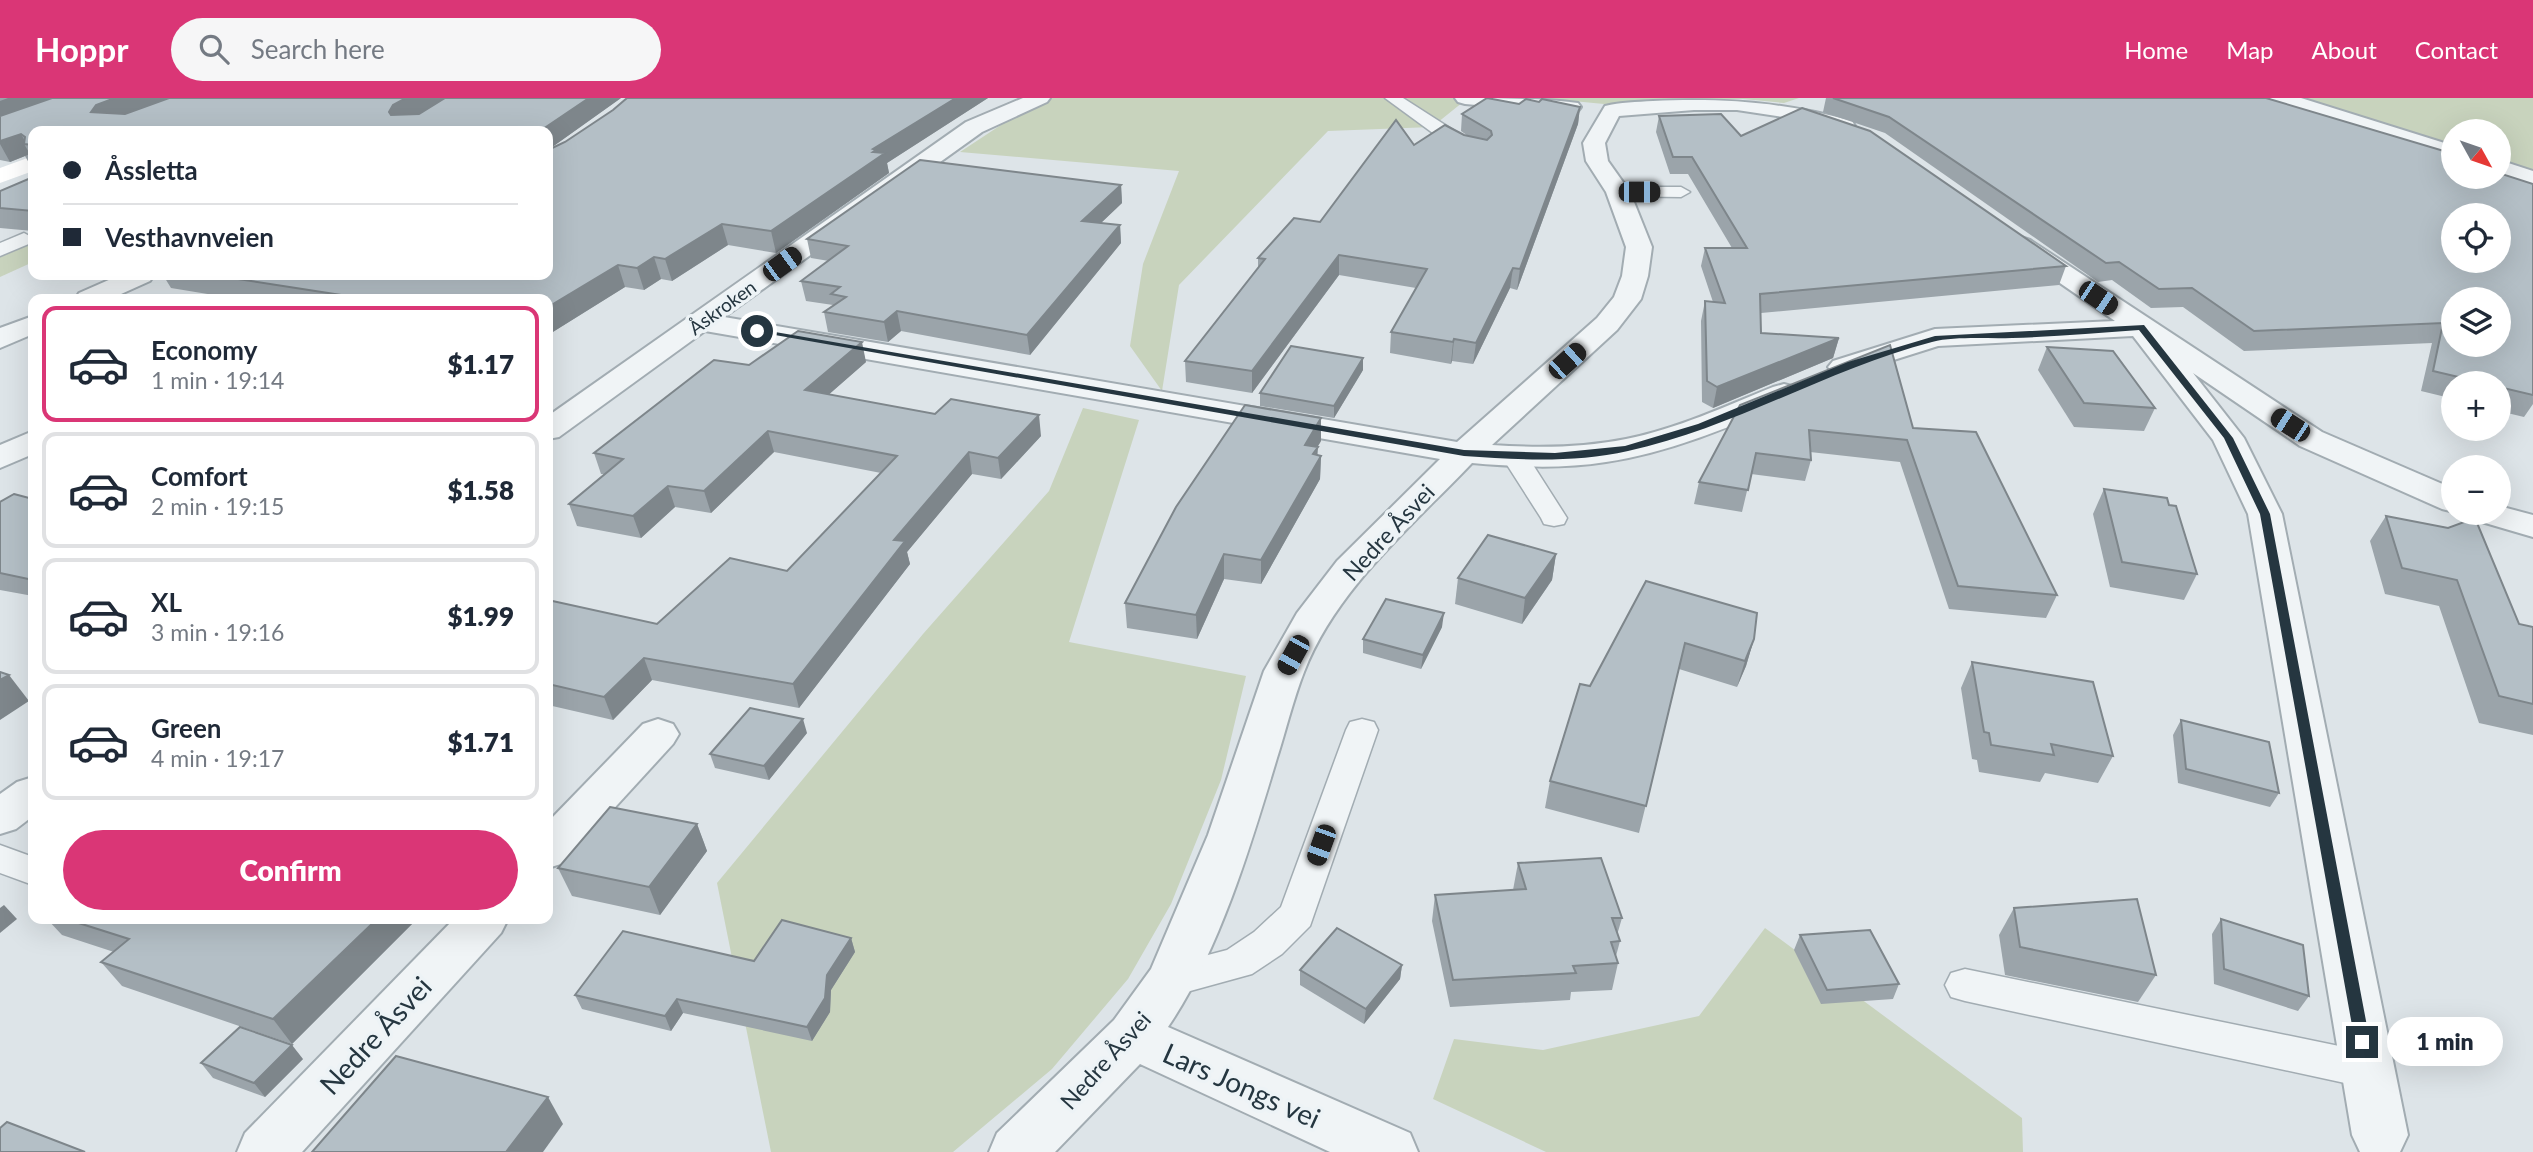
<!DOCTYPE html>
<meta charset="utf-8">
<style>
body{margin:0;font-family:Lato,sans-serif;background:#f6f6f7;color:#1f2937;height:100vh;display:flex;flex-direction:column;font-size:26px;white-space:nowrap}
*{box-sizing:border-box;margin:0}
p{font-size:23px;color:#747a83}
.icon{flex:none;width:38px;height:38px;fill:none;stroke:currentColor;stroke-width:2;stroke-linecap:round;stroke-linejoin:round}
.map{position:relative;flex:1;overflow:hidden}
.drawer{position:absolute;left:28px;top:196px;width:525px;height:630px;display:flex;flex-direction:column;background:#fff;border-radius:14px;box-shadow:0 7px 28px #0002}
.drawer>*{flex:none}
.hud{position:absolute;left:28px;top:28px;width:525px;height:154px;border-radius:14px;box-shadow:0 7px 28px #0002;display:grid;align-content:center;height:154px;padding:0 35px;background:#fff}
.needle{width:46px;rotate:130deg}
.controls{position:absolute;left:2441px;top:21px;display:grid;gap:14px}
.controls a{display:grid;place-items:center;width:70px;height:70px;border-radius:50%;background:#fff;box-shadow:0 7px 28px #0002;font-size:35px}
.end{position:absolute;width:32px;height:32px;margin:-16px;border:9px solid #253640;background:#fff;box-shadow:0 0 0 4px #fff}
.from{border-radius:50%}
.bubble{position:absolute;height:49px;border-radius:24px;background:#fff;box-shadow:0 7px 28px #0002;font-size:23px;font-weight:800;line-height:49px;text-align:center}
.car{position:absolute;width:21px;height:42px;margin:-21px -10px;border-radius:9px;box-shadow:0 0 5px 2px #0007;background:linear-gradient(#222 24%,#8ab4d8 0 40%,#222 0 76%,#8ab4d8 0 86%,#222 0)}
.hud b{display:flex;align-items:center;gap:24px;height:66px;font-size:26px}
.hud b+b{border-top:2px solid #e0e1e3}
.hud i{width:18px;height:18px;background:#1f2937}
ul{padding:12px 0 0;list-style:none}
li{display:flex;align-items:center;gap:21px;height:116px;margin:0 14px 10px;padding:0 21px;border:4px solid #e0e1e3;border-radius:14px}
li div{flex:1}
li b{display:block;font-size:26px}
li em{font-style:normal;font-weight:800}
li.active{border-color:#da3676}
li>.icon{width:63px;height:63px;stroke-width:1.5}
.action{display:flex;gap:14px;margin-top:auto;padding:14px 35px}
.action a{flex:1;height:80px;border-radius:42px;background:#da3676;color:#fff;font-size:28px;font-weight:800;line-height:80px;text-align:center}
header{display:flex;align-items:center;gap:42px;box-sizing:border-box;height:98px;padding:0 35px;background:#da3676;color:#fff}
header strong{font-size:33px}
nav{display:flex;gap:38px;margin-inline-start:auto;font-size:24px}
.search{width:490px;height:63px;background:#f6f6f7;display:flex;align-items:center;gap:18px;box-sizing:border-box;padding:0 24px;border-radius:38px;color:#747a83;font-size:26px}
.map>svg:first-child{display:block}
.green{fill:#c8d3bd}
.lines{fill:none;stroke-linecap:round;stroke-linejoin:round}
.service-casing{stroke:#a2acb2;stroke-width:3}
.minor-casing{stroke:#a2acb2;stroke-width:4}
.service{fill:#f0f4f6;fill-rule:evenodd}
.minor{fill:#f0f4f6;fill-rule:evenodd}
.secondary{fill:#fff;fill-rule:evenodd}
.wall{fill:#9ba4aa}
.shaded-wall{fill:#7e868b}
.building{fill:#b4bfc6;stroke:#7e868b;stroke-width:2;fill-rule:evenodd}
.route{fill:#253640}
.labels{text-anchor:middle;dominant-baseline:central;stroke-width:7;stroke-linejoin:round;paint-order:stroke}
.far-street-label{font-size:19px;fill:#253640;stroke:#edf3f6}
.street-label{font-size:23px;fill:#253640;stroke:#edf3f6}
.near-street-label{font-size:28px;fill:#253640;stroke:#edf3f6}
</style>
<header>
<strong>Hoppr</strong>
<div class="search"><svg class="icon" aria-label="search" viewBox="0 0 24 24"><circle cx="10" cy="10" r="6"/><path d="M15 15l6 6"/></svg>Search here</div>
<nav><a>Home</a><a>Map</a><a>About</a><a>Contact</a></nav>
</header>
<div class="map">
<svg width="2533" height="1054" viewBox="0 0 2533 1054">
<rect width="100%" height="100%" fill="#dde4e8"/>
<g class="green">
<polygon points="1042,0 1468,0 1432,29 1328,33 1179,187 1162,293 1130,248 1143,166 1179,73 960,54"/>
<polygon points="1542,0 1799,0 1784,5 1743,1 1604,6"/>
<polygon points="2277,0 2533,0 2533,81 2499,72 2499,33 2454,33 2453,59"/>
<polygon points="33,142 33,164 0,179 0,156"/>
<polygon points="1083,310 1139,322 1069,544 1246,578 1221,682 1171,806 1128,881 1052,971 953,1054 771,1054 717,785 923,536 1049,393"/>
<polygon points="1765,830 2022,1020 2023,1054 1546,1054 1433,1001 1454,941 1543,952 1699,918"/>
</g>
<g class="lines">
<defs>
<g id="service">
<polygon points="1385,0 1403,0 1481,50 1473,55 1441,41"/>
<polygon points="1618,89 1681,89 1690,94 1681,99 1612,98 1609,94 1612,90"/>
<polygon points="24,135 33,140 31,145 0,158 0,145"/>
<polygon points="1515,351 1524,354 1528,359 1567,420 1564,426 1554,428 1544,426 1541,420 1502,359 1506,354"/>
<polygon points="1362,621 1374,624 1378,632 1310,828 1282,856 1252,876 1172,898 1158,894 1152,882 1158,870 1227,852 1254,834 1281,809 1346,632 1350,624"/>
<polygon points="0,747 33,759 33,787 0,775"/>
<polygon points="1965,871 2368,954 2383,959 2389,972 2383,985 2368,990 1965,903 1951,899 1945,887 1951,875"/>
</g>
<g id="minor">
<path d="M1023 0H1050L1047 4 982 34 724 219 1457 344 1597 220 1614 199 1622 178 1626 149 1606 94 1586 63 1583 45 1605 8C1620 4 1637 4 1653 3 1724 0 1783 4 1852 23L1855 28 1852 33 1844 34 1783 19 1737 12H1694L1619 18 1605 45 1608 63 1630 94 1652 149 1648 178 1641 201 1617 232 1492 347C1536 350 1582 350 1626 341 1677 331 1726 308 1773 289L1784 286 1795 289 1799 295 1795 301C1734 327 1672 354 1606 364 1562 371 1517 369 1472 365 1412 428 1336 491 1304 574 1293 602 1286 632 1277 660 1251 747 1219 854 1168 929L1410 1035 1418 1054H1330L1140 966 1055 1054H989L997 1035 1114 922 1151 871 1208 737 1264 573 1297 515 1337 463 1440 361 705 233 559 339 548 341V318L966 24Z"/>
<path d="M1455 0C1495 0 1539 0 1578 5L1581 9 1578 13 1571 15 1465 6 1458 4Z"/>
<polygon points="2270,0 2301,0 2454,48 2454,62 2273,4"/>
<polygon points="2499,62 2533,73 2533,87 2499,76"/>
<polygon points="2021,139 2030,142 2322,334 2454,391 2454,414 2442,411 2300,348 2193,275 2244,340 2282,416 2408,1037 2400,1054 2360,1054 2352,1037 2248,416 2213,342 2133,238 1938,248 1843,278 1833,275 1828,269 1833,263 1935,231 2115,223 2012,152 2008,147 2012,142"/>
<polygon points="120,177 154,177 150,183 110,201 75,201 79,195"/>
<polygon points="33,218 33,236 0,250 0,230"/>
<polygon points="33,333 33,356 0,370 0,347"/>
<polygon points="2499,408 2533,417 2533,439 2475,422 2470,415 2499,415"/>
<polygon points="658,621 673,626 679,636 673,646 564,765 548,770 548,724 643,626"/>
<polygon points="33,679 33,718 16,731 0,736 0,696 17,684"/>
<polygon points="454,821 508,821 501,835 302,1054 237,1054 245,1035"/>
</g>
</defs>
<use href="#service" class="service-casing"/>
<use href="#minor" class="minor-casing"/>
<use href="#service" class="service"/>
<use href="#minor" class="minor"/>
<polygon class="secondary" points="33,58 33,73 0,85 0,70"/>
</g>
<g class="wall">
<polygon points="0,0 621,0 548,52 33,33 33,72 25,58 10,64 0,62"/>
<polygon points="627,0 988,0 887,65 889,75 776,155 728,147 672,183 661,181 644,192 625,189 548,237 548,201 238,201 171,190 163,177 548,177 565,44 613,12"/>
<polygon points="1826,0 2266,0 2454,79 2533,86 2533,306 2524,319 2499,313 2499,285 2454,285 2454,301 2421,293 2432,245 2244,253 2183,209 2151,210 2112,182 2098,184 1885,35 1823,14"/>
<polygon points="1539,4 1580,9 1578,26 1517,192 1510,190 1473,266 1452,263 1451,266 1390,255 1391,234 1416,190 1339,177 1252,295 1186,284 1185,263 1258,170 1258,160 1320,124 1414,47 1464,37 1468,38 1461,33 1462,16 1519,6"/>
<polygon points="1659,18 1741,38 2066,168 2059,187 1761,215 1761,235 1839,240 1833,260 1713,310 1702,304 1701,223 1705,203 1713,204 1701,168 1705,150 1732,150 1688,76 1670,76 1656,34"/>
<polygon points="33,79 33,133 0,130 0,93"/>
<polygon points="1121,87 1122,105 1101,125 1120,127 1121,145 1030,257 901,233 888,244 828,234 824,214 833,208 833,207 806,203 801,183 829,163 811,160 807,141"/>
<polygon points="2047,249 2155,310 2144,333 2074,329 2038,272"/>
<polygon points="866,264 828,297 1041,338 1001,381 972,376 907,454 910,466 799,610 652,582 613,622 548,607 548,502 657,526 787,473 881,375 774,354 711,415 675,409 641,440 577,428 569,406 604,376 601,376 594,355 749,267"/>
<polygon points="1363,272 1334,320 1260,308 1260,295"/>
<polygon points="1740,307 1913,330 2057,497 2046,520 1949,511 1900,364 1810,354 1811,362 1805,383 1751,376 1742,414 1694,406 1699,384"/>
<polygon points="1321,343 1317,349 1317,357 1321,358 1320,381 1261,486 1224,481 1197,541 1127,530 1125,505"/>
<polygon points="2104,391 2197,476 2184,502 2110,489 2093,416"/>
<polygon points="33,401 33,498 0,492 0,404"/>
<polygon points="2386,418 2519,526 2533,529 2533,637 2479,625 2439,508 2385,496 2370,443"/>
<polygon points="1556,456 1552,482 1522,526 1455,506 1458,480"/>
<polygon points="1646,483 1754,541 1746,568 1737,589 1679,571 1639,735 1545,710 1550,683 1590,588"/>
<polygon points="1442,529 1421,571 1363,555 1363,541"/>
<polygon points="1972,564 2113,658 2098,685 2045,675 2040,684 1979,674 1977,662 1972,661 1961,590"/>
<polygon points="2181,622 2279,695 2270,709 2178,685 2173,637"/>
<polygon points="807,635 769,682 715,670 710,656"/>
<polygon points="697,726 707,753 660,817 572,798 558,770"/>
<polygon points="1518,765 1622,820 1617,837 1620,843 1616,858 1618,865 1612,892 1571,894 1570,902 1450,909 1432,823 1435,797 1513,792"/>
<polygon points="2014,810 2156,877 2138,904 2005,877 1999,837"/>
<polygon points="47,821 417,821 292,946 122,888 101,864 114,854 62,837"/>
<polygon points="2221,821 2309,898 2298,913 2214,886 2212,836"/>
<polygon points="1800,837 1899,886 1893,901 1821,906 1794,852"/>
<polygon points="851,840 855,854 831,892 830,914 812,943 683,915 671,933 582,911 575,897 754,863"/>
<polygon points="1402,867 1400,881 1364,926 1300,887 1300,872"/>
<polygon points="303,961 265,999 213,980 201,965"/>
</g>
<g class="shaded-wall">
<polygon points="8,0 69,0 0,25 0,3"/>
<polygon points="115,0 175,0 101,33 91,14 96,7"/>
<polygon points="406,0 446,0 401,26 389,14 393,7"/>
<polygon points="589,0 621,0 548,52 548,33 540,33"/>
<polygon points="956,0 988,0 887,65 889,75 776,155 771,133 873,51"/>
<polygon points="1580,9 1578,26 1517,192 1520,171"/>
<polygon points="21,36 27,47 24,46 30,56 10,64 0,46 0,43"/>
<polygon points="1121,87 1122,105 1084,141 1082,123"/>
<polygon points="722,126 728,147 672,183 665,161"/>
<polygon points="1120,127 1121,145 1030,257 1027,237"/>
<polygon points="1339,157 1339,177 1252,295 1252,273"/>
<polygon points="654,159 661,181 644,192 637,170"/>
<polygon points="618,167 625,189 548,237 548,209"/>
<polygon points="1513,170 1510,190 1473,266 1476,245"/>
<polygon points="279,177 327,177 284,188"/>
<polygon points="897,213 901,233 888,244 884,224"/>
<polygon points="1839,240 1833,260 1713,310 1717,289"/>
<polygon points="1454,241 1452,263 1451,266 1453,244"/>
<polygon points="862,244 866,264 810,313 805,292"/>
<polygon points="1363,260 1363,272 1334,320 1334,308"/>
<polygon points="1039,317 1041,338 1001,381 998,360"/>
<polygon points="1321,320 1321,343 1305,370 1305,347"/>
<polygon points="768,333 774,354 711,415 704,393"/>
<polygon points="1318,349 1317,364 1321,358 1320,381 1261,486 1261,462"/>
<polygon points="969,354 972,376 907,454 910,466 799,610 793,586 894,442"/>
<polygon points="668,388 675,409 641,440 633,418"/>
<polygon points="1224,456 1224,481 1197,541 1196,517"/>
<polygon points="1556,456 1552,482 1522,526 1525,500"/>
<polygon points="1444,515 1442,529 1421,571 1423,557"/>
<polygon points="1754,541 1746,568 1737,589 1745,563"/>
<polygon points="644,560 652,582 613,622 604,599"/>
<polygon points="9,577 29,603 0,622 0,582"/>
<polygon points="803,621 807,635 769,682 764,668"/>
<polygon points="697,726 707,753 660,817 649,789"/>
<polygon points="4,807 17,821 0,835 0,810"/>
<polygon points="377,821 417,821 292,946 273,921"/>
<polygon points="851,840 855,854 831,892 830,914 812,943 807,929 827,877"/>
<polygon points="1402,867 1400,881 1364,926 1366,911"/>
<polygon points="677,901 683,915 671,933 665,918"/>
<polygon points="292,947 303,961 265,999 254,985"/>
<polygon points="548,999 563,1026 543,1054 506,1054"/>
</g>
<g class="building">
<polygon points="52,0 115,0 96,7 91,14 125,16 169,0 406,0 393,7 389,14 391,17 419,16 445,0 589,0 540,33 33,33 33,47 24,46 25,39 21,36 0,43 0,18"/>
<polygon points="627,0 956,0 873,51 876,52 873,54 885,55 771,133 722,126 665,161 654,159 637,170 618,167 548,209 548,201 332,201 341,197 212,177 279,177 281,181 326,177 548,177 548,52 565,44 613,12"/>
<polygon points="1487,0 1519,6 1526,1 1539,4 1542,1 1580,9 1520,171 1513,170 1476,245 1454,241 1453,244 1391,234 1427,171 1339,157 1252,273 1185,263 1265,161 1258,160 1294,120 1320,124 1396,22 1414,47 1445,27 1464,37 1487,42 1492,37 1491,33 1462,16"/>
<path d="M1833 0H2266L2454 56V79H2499V75L2533 86V297L2499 289V285H2484L2433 273 2443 225 2254 233 2192 190 2159 191 2119 164 2106 165 1889 19ZM2454 117H2499V163H2454ZM2454 201H2499V247H2454Z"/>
<polygon points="1802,10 1870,33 2066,168 1760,196 1761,235 1839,240 1717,289 1707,283 1705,203 1725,205 1705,150 1747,150 1692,59 1673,59 1659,18 1721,16 1741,38"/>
<polygon points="920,62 1121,87 1082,123 1120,127 1027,237 897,213 884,224 824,214 846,199 831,196 840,189 801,183 848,148 807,141"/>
<polygon points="33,79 33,113 0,110 0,93"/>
<polygon points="798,233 862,244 805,292 935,316 951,301 1039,317 998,360 969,354 894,442 905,443 793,586 644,560 604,599 548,586 548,502 657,526 730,460 787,473 897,358 768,333 704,393 668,388 633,418 569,406 623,361 594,355 714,262 749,267"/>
<polygon points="1890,247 1913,330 1976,334 2057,497 1958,488 1907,342 1809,332 1811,362 1756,355 1748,392 1699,384 1740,307"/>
<polygon points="1291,248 1363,260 1334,308 1260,295"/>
<polygon points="2047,249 2113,253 2155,310 2084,305"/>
<polygon points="1245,307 1321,320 1305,347 1318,349 1313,356 1321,358 1261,462 1224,456 1196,517 1125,505 1176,409"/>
<polygon points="2104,391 2167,400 2169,407 2176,408 2197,476 2122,464"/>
<polygon points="14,396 33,401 33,482 0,475 0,404"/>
<polygon points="2386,418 2448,430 2475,420 2519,526 2533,529 2533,606 2499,598 2457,482 2402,470"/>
<polygon points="1488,437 1556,456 1525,500 1458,480"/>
<polygon points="1646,483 1757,515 1754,541 1745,563 1685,545 1646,708 1550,683 1580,586 1590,588"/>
<polygon points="1386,501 1444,515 1423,557 1363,541"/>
<polygon points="1972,564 2093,584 2113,658 2051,646 2054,657 1991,647 1989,635 1984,634"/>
<polygon points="0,574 9,577 0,582"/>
<polygon points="750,610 803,621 764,668 710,656"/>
<polygon points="2181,622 2269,644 2279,695 2186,671"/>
<polygon points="610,709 697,726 649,789 558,770"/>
<polygon points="1601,760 1622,820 1612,820 1620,843 1611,844 1618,865 1573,868 1576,875 1453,882 1435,797 1526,791 1518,765"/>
<polygon points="2137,801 2156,877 2020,849 2014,810"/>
<polygon points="66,821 377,821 273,921 101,864 129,841"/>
<polygon points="2221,821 2303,847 2309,898 2224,871"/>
<polygon points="782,822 851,840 827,877 825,900 807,929 677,901 665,918 575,897 623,833 754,863"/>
<polygon points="1337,830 1402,867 1366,911 1300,872"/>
<polygon points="1870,832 1899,886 1827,892 1800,837"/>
<polygon points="240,929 292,947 254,985 201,965"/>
<polygon points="396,958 548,999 506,1054 312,1054"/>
<polygon points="7,1024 85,1054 0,1054 0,1030"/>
</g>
<path class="route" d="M2144 227 2233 340 2270 416 2370 944 2368 949H2357L2355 944 2260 416 2224 340 2139 232C2096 235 2054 239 2012 240 1987 241 1956 238 1932 244 1828 271 1734 330 1628 353 1575 365 1518 362 1464 358L752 233 757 231 1464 352 1555 355 1625 348 1698 326 1848 264 1935 238Z"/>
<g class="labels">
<g class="far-street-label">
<text transform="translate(722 209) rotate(-36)">Åskroken</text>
</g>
<g class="street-label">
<text transform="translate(1388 434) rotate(-47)">Nedre Åsvei</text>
<text transform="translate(1105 962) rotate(-48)">Nedre Åsvei</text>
</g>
<g class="near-street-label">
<text transform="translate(375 937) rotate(-47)">Nedre Åsvei</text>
<text transform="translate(1242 987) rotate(24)">Lars Jongs vei</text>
</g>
</g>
</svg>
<div class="controls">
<a><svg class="needle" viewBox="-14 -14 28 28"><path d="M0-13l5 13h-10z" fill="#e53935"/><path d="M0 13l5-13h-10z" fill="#747a83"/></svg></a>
<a><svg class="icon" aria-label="locate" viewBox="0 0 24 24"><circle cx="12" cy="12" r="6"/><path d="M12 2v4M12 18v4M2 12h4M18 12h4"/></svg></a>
<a><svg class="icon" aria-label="layers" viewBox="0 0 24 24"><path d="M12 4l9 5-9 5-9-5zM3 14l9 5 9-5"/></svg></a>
<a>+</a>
<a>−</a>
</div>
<i class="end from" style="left:757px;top:233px"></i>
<i class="end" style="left:2362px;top:944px"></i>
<div class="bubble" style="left:2387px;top:919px;width:116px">1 min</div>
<i class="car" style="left:1639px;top:94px;rotate:90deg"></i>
<i class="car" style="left:782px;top:166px;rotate:54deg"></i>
<i class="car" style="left:2098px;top:200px;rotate:124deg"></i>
<i class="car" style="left:1567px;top:263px;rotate:48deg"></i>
<i class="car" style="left:2290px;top:327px;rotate:303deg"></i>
<i class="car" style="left:1293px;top:557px;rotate:209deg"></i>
<i class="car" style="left:1321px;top:747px;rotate:200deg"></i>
<div class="hud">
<b><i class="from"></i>Åssletta</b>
<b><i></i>Vesthavnveien</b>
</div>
<section class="drawer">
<ul>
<li class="active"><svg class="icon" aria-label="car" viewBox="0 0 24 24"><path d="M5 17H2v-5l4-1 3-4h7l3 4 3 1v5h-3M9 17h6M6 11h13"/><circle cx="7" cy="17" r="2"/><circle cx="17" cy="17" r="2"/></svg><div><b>Economy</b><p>1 min · 19:14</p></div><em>$1.17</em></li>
<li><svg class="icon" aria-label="car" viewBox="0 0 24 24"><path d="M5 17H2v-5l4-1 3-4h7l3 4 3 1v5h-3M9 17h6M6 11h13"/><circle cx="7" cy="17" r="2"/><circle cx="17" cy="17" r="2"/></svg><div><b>Comfort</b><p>2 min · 19:15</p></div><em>$1.58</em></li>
<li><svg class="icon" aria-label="car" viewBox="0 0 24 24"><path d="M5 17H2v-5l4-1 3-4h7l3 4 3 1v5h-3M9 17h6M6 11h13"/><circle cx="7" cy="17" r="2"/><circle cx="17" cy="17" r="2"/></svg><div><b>XL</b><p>3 min · 19:16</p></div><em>$1.99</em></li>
<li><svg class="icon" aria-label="car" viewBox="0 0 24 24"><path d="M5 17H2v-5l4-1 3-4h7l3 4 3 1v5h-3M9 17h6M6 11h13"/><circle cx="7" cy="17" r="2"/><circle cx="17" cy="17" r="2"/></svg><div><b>Green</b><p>4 min · 19:17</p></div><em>$1.71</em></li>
</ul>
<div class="action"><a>Confirm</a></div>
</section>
</div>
